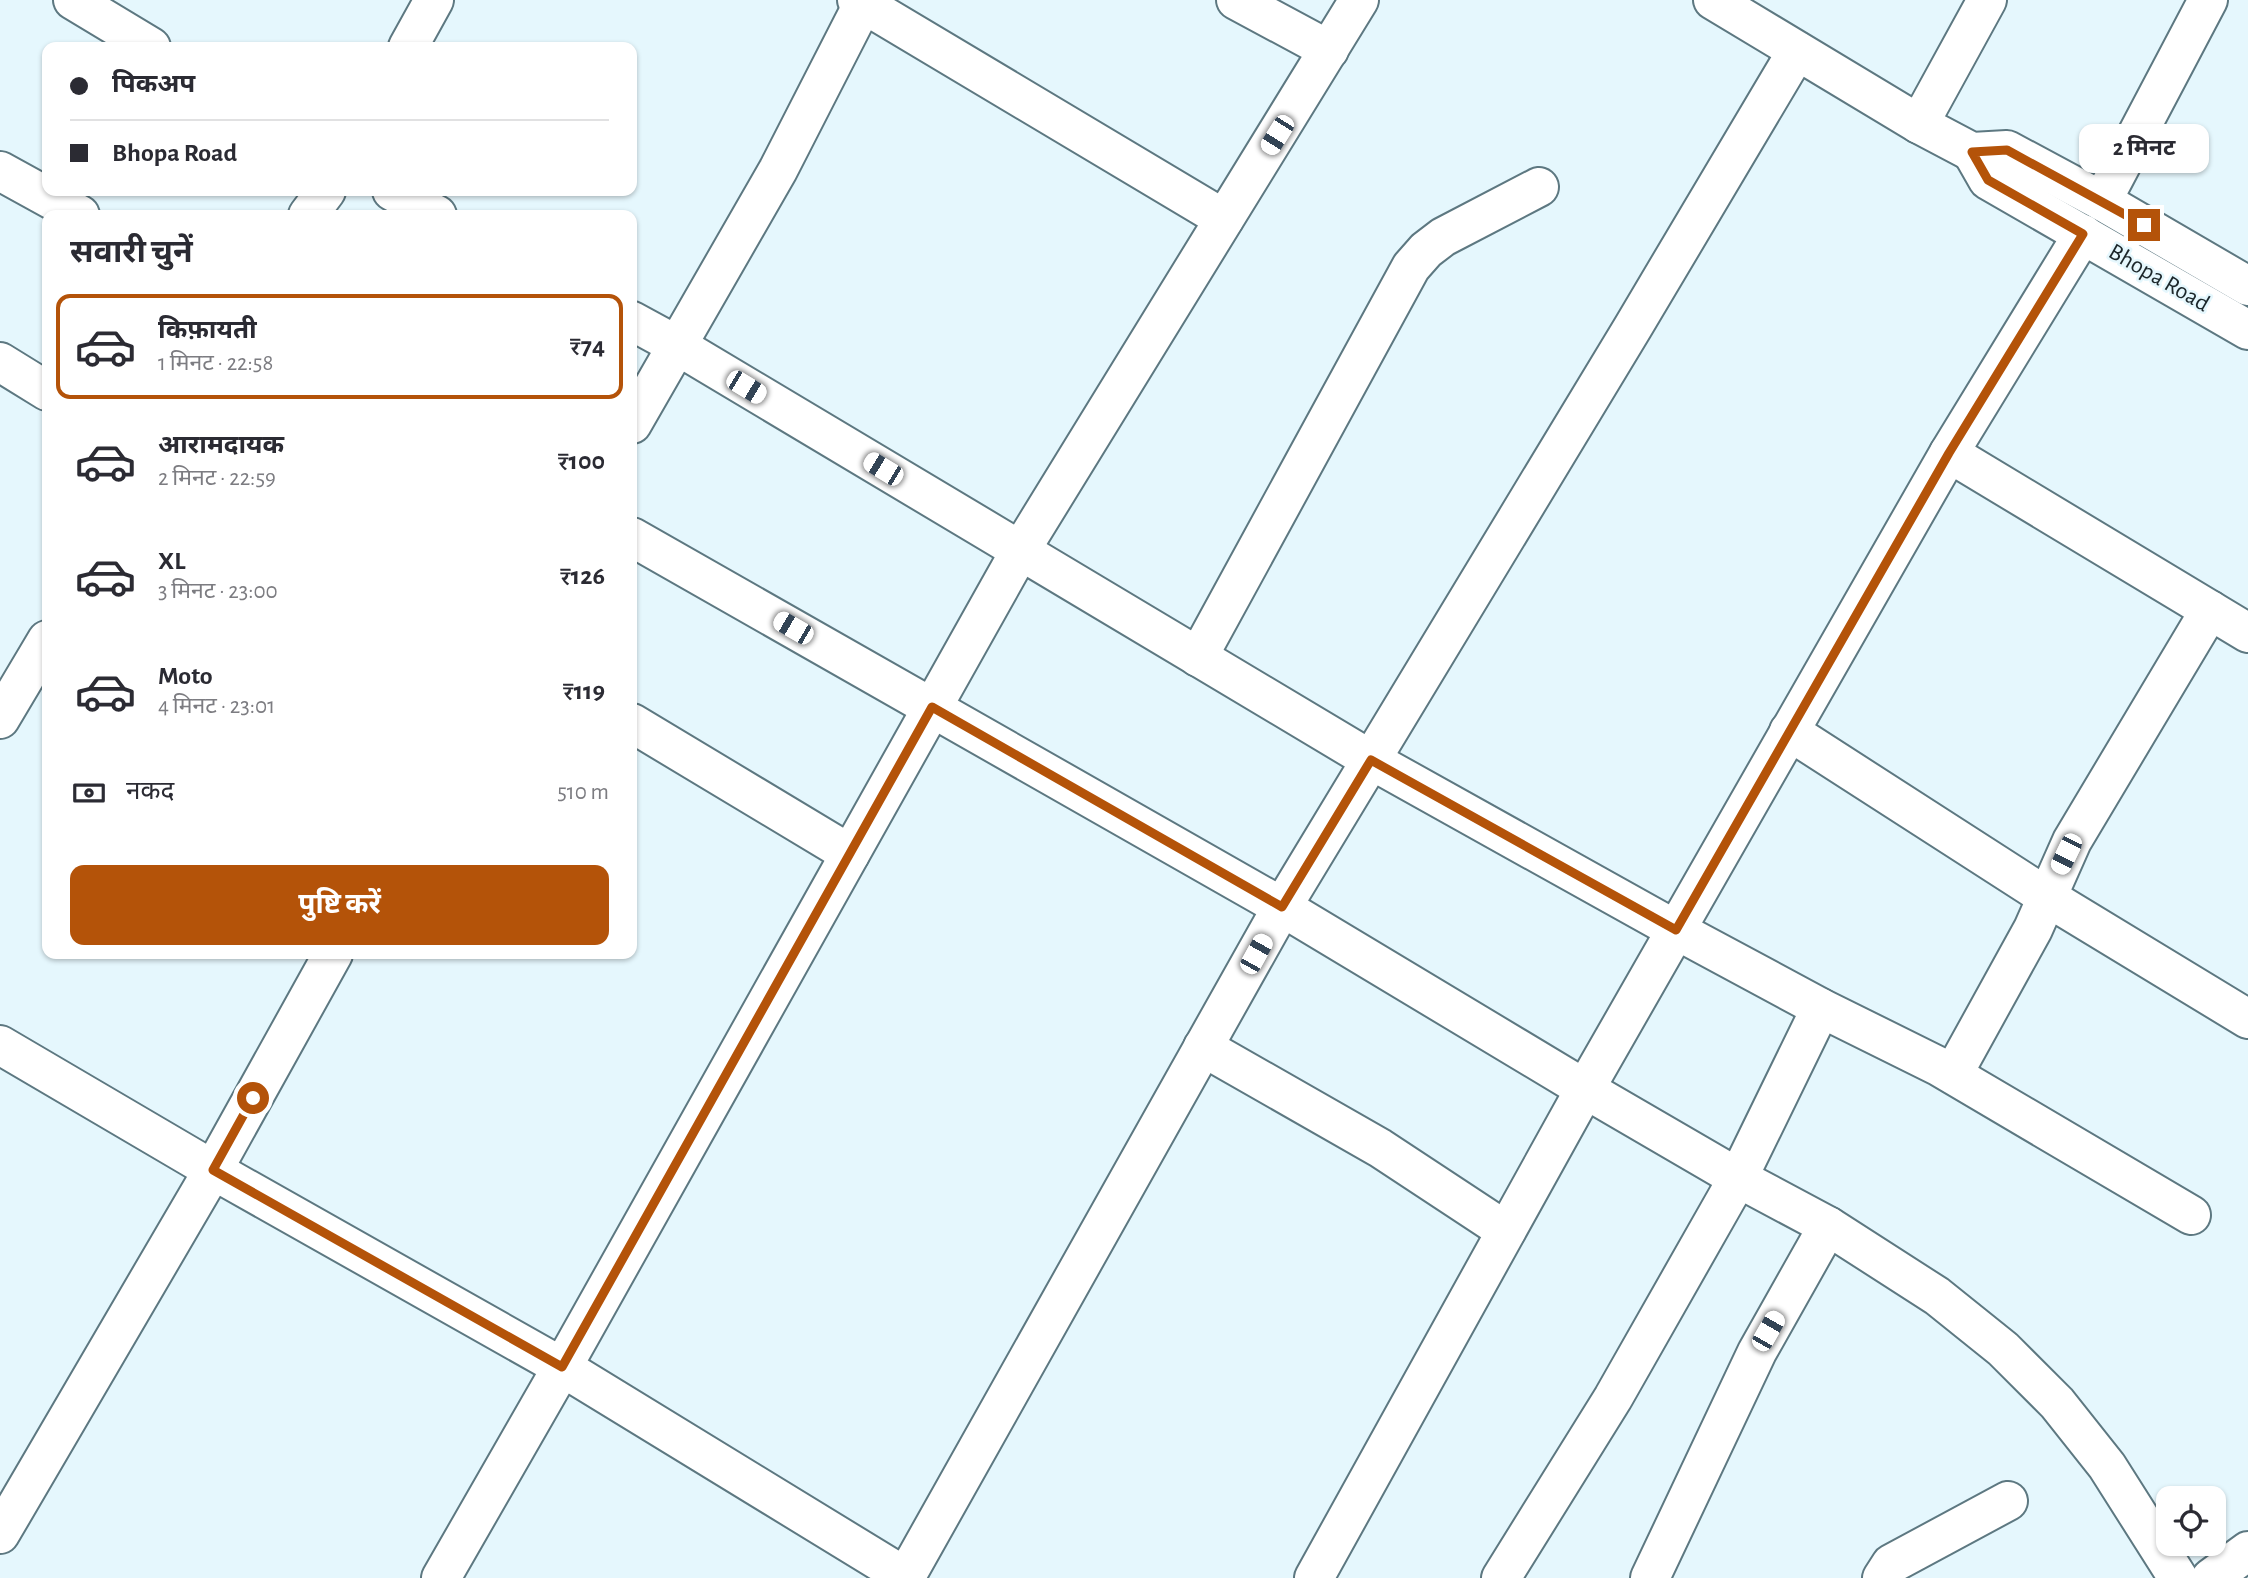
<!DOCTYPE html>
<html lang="hi">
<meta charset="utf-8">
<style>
body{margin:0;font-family:"Alegreya Sans","Noto Sans Devanagari",sans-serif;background:#f7f7f7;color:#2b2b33;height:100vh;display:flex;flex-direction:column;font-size:26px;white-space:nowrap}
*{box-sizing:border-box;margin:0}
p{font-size:23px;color:#7c7c81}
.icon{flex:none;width:38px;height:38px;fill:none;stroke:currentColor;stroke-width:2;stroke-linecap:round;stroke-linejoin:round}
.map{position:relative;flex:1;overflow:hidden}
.drawer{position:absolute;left:42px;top:210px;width:595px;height:749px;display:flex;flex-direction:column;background:#fff;border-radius:14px;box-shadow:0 2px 5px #0004}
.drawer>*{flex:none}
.banner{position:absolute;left:42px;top:42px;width:595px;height:154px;border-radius:14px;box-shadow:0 2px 5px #0004;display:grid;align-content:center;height:154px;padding:0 28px;background:#fff}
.controls{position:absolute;left:2156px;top:1486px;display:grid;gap:14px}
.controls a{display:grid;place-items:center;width:70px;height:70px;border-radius:14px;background:#fff;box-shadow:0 2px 5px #0004;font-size:35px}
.end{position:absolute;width:32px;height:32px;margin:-16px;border:9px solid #b45309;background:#fff;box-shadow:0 0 0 4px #fff}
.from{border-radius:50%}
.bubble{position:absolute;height:49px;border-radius:14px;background:#fff;box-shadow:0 2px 5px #0004;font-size:23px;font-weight:700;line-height:49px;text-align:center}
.car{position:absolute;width:21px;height:42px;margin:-21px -10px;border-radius:9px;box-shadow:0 0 5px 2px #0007;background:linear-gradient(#fff 24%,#345 0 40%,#fff 0 76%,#345 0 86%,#fff 0)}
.banner b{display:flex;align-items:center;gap:24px;height:66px;font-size:26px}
.banner b+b{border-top:2px solid #e1e1e2}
.banner i{width:18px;height:18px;background:#2b2b33}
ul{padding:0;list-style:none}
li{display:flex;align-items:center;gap:21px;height:105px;margin:0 14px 10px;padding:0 14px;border:4px solid transparent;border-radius:14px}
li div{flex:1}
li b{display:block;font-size:26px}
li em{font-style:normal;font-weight:700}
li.on{border-color:#b45309}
li>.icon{width:63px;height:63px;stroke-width:1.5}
h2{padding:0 28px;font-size:32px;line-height:84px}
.pay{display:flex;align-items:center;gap:18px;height:77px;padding:0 28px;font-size:26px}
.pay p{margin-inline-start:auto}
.cta{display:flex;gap:14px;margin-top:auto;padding:14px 28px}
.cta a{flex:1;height:80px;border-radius:14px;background:#b45309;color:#fff;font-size:28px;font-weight:700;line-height:80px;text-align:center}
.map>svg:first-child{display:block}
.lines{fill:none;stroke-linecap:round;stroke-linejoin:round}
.minor-casing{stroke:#5d7881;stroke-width:42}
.primary-casing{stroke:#5d7881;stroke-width:42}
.minor{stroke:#fff;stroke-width:38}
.primary{stroke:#fff;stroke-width:38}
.route{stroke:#b45309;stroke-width:9}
.labels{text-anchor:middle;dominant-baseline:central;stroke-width:5;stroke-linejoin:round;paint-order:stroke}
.street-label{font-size:24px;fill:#1b262a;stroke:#e5f7fd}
</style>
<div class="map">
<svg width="2248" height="1578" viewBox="0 0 2248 1578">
<rect width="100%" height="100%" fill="#e5f7fd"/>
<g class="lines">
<defs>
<g id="minor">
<polyline points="73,0 151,47"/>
<polyline points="857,0 1224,219"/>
<polyline points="1236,0 1329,50"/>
<polyline points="408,47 434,0"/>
<polyline points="1919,124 1987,0"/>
<polyline points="0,171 80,215"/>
<polyline points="392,191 437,215"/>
<polyline points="2102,201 2208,0"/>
<polyline points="308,215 326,191"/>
<polyline points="2083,234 1949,453 2248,633"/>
<polyline points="632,321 678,346 1371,760 1676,930 1821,1008 1938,1066 2191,1215"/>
<polyline points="0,362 47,391"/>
<polyline points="632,424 778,170 865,0"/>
<polyline points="632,537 1282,907 1585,1089 1738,1178 1828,1226 1937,1296 2003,1349 2057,1403 2107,1466 2178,1578"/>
<polyline points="1198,657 1411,267 1426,250 1443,237 1539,187"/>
<polyline points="0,719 47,640"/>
<polyline points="632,723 850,854"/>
<polyline points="1789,731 2047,897 2248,1019"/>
<polyline points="0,1045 213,1170 562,1367 907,1578"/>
<polyline points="1203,1047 1380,1148 1506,1231"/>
<polyline points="1953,1074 2033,929 2072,841 2210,610"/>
<polyline points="0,1534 213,1170 333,954"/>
<polyline points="441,1578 573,1348 1020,551 1359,0"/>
<polyline points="905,1578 1282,907 1633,327 1797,51"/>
<polyline points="1314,1578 1585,1089 1949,453"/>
<polyline points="1501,1578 1613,1398 1738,1178 1821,1008"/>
<polyline points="1650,1578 1757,1352 1828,1226"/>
<polyline points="1882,1578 1891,1564 2008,1501"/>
<polyline points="2211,1578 2248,1551"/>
</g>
<g id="primary">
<polyline points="1713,0 1919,124 1972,152 2007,150 2102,201 2248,286"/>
<polyline points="1972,152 1988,180 2248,330"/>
</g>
</defs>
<use href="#minor" class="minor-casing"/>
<use href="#primary" class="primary-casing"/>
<use href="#minor" class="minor"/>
<use href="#primary" class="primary"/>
</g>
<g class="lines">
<polyline class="route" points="253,1098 213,1170 562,1367 932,707 1282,907 1371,760 1676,930 1949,453 2083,234 1988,180 1972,152 2007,150 2144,225"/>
</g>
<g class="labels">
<g class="street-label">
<text transform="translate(2159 278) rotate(30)">Bhopa Road</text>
</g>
</g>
</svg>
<div class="controls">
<a><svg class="icon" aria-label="locate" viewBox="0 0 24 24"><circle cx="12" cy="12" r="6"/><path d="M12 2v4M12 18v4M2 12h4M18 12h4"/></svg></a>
</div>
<i class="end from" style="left:253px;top:1098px"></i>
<i class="end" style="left:2144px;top:225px"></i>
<div class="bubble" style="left:2079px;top:124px;width:130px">2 मिनट</div>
<i class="car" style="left:1277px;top:135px;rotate:212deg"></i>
<i class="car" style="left:746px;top:387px;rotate:121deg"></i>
<i class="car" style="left:883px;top:469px;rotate:301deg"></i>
<i class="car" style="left:793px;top:628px;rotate:300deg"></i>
<i class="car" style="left:2066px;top:854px;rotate:206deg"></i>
<i class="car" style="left:1256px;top:954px;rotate:29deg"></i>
<i class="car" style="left:1768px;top:1331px;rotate:30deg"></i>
<div class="banner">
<b><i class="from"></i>पिकअप</b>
<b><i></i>Bhopa Road</b>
</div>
<section class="drawer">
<h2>सवारी चुनें</h2>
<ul>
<li class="on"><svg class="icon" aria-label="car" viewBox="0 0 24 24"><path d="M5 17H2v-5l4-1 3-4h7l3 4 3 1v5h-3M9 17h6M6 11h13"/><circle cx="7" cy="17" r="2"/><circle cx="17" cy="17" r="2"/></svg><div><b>किफ़ायती</b><p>1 मिनट · 22:58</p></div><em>₹74</em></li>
<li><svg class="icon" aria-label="car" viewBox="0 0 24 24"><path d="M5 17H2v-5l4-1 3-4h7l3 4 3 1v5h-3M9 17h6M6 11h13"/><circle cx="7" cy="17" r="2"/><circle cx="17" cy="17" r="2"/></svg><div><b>आरामदायक</b><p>2 मिनट · 22:59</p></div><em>₹100</em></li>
<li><svg class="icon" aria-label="car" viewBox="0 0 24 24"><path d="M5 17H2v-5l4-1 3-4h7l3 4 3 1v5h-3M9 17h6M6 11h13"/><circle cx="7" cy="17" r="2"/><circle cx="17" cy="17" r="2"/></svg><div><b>XL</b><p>3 मिनट · 23:00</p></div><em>₹126</em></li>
<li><svg class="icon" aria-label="car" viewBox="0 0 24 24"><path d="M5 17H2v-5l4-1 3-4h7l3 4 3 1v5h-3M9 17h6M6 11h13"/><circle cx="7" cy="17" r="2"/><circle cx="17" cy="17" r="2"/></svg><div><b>Moto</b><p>4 मिनट · 23:01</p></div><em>₹119</em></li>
</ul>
<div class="pay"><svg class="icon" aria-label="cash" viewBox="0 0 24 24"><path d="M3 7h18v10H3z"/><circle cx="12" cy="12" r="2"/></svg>नकद<p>510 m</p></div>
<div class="cta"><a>पुष्टि करें</a></div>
</section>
</div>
